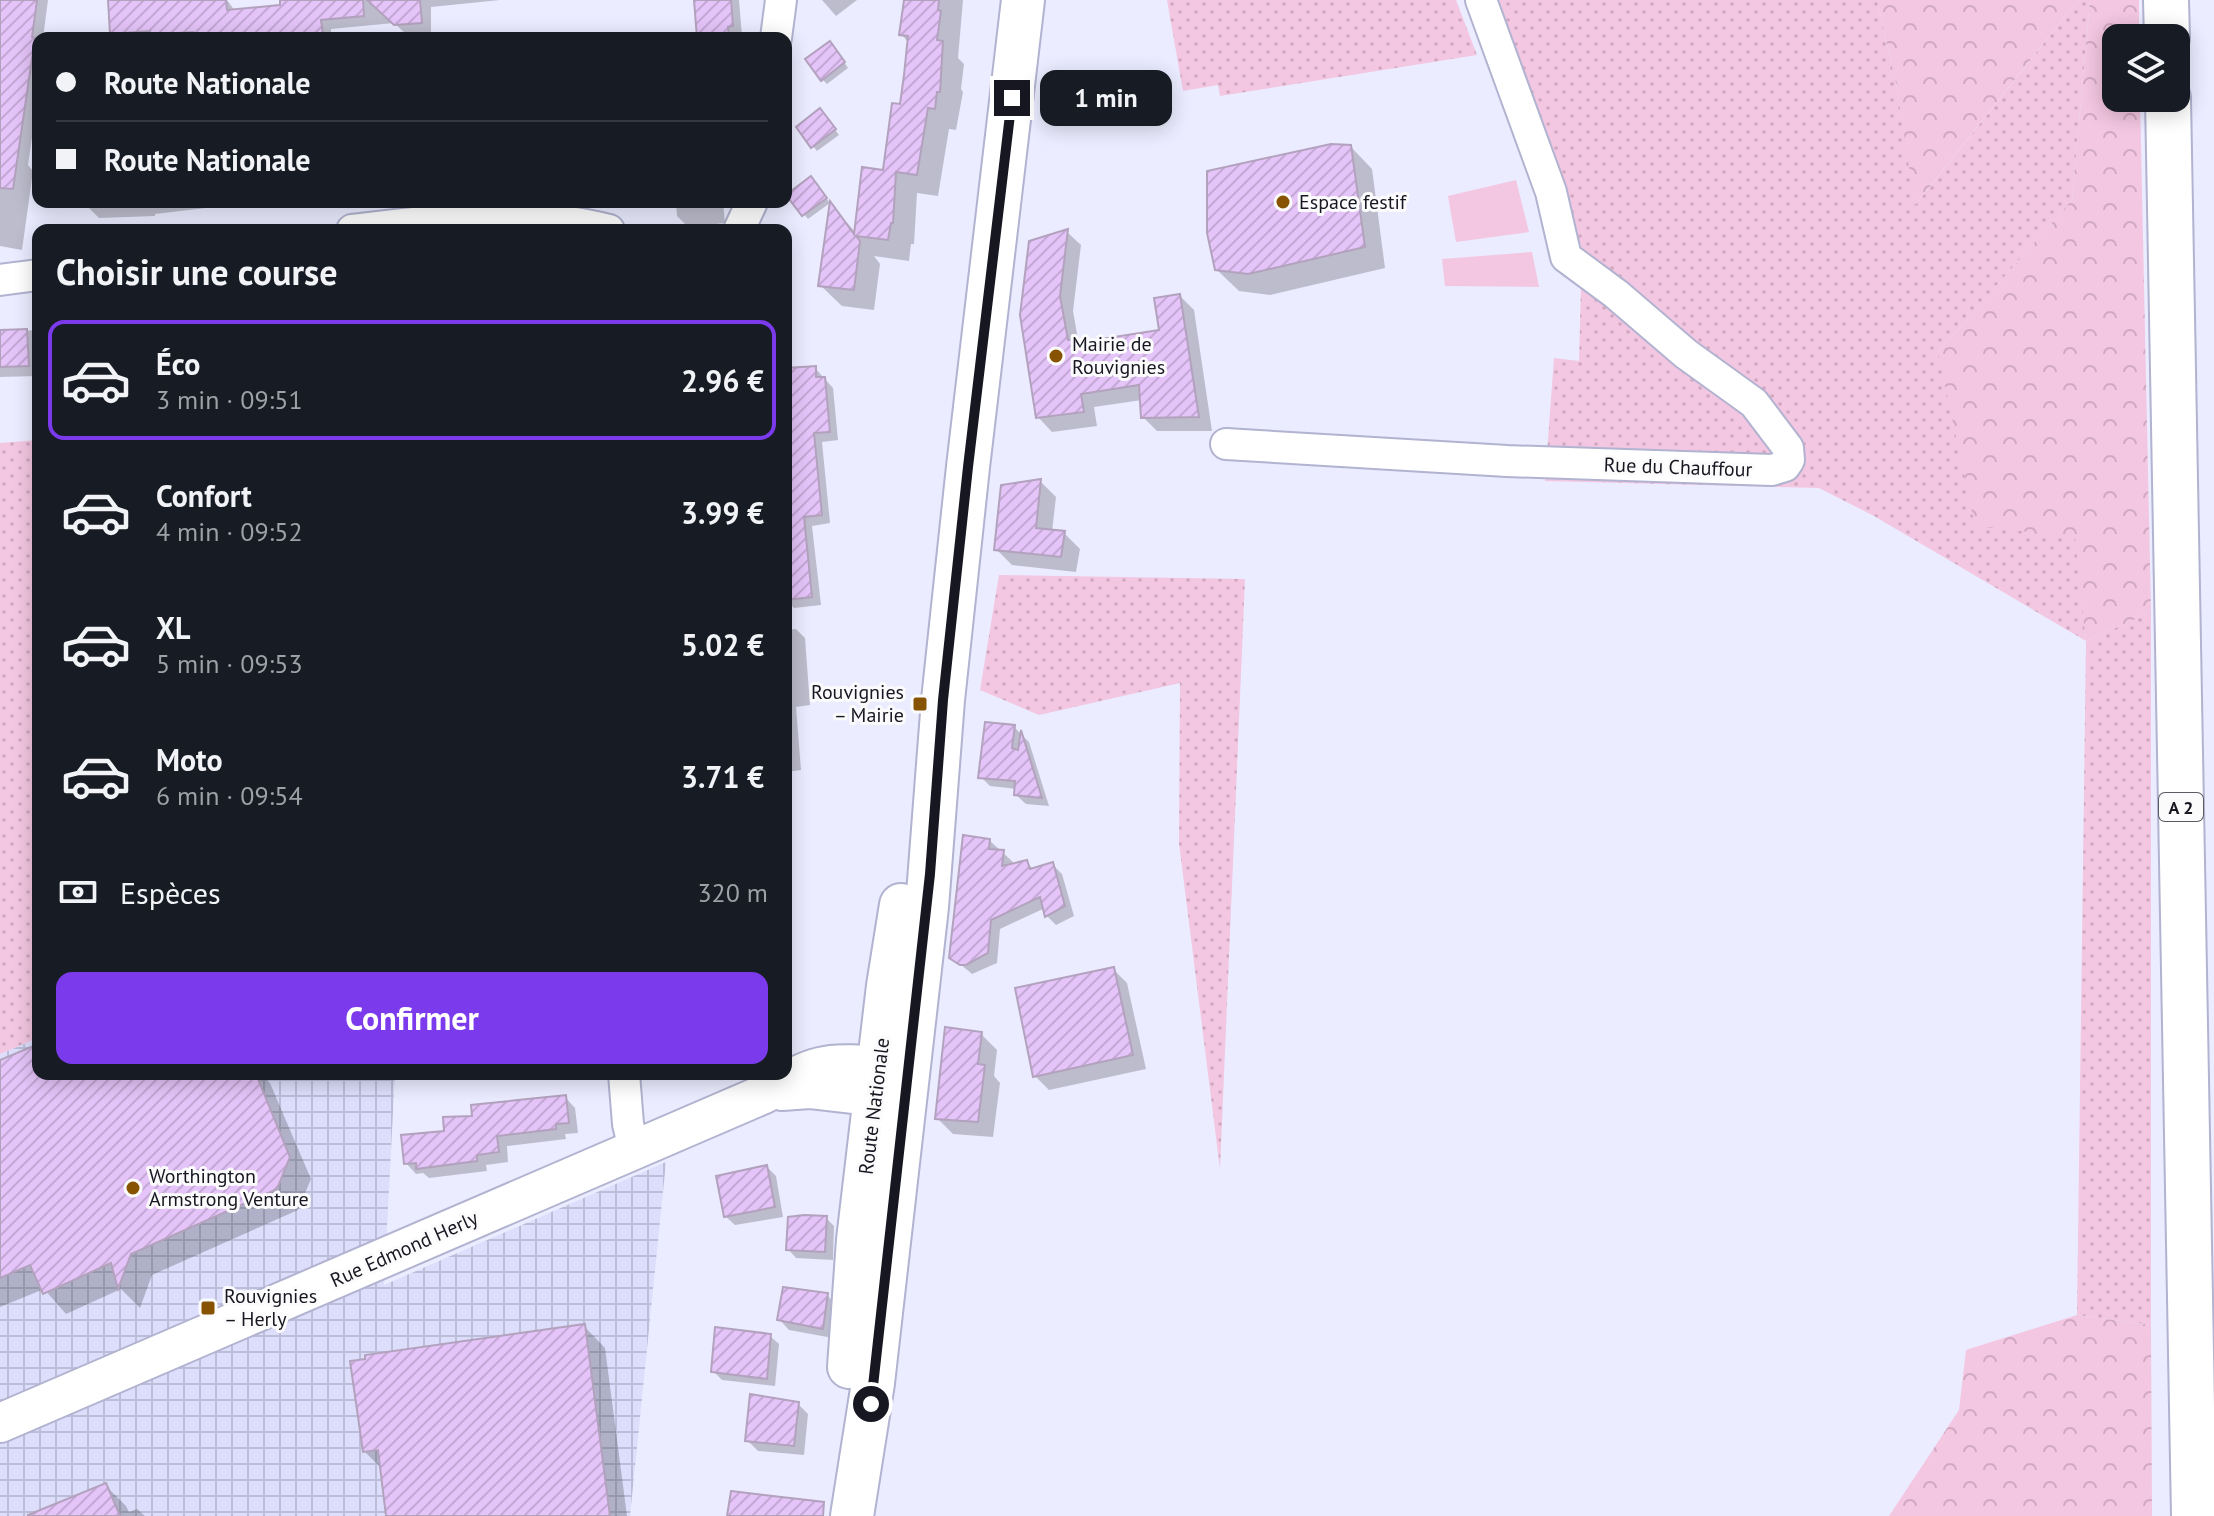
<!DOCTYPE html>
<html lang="fr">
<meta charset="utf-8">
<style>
body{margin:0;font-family:"PT Sans",sans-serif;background:#242831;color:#f1f3f6;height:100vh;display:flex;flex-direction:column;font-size:30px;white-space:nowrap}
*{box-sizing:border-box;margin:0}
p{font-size:26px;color:#9ea1a6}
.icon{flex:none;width:44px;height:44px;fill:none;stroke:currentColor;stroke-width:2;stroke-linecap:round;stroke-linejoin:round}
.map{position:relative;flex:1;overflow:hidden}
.panel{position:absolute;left:32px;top:224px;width:760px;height:856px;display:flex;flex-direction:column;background:#171b24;border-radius:16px;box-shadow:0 4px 20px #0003}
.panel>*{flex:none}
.top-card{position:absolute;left:32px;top:32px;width:760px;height:176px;border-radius:16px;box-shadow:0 4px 20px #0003;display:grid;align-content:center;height:176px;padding:0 24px;background:#171b24}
.tools{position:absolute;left:2102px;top:24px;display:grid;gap:16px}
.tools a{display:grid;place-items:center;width:88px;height:88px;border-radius:16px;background:#171b24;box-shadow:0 4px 20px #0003;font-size:40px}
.end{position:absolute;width:36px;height:36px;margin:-18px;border:10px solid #171722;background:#fff;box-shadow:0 0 0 4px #fff}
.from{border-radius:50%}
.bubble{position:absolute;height:56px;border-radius:16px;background:#171b24;box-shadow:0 4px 20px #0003;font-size:26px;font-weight:700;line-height:56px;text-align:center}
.top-card b{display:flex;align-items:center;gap:28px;height:76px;font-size:30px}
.top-card b+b{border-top:2px solid #363941}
.top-card i{width:20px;height:20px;background:#f1f3f6}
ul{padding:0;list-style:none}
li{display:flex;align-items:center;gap:24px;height:120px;margin:0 16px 12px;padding:0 8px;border:4px solid transparent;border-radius:16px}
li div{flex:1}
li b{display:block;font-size:30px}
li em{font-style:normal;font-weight:700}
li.on{border-color:#7c3aed}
li>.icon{width:72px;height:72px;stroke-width:1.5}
h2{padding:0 24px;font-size:36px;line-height:96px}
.pay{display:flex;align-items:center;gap:20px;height:88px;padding:0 24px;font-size:30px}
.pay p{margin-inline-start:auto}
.action{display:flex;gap:16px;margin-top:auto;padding:16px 24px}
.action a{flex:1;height:92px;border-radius:16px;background:#7c3aed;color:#fff;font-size:32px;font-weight:700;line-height:92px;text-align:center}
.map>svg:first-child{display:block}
.industrial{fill:url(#industrial-grid)}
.grass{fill:url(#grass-dots)}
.forest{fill:url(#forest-crowns)}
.park{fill:#f3c6e1}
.shadow{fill:#0003}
.building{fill:url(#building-hatch);stroke:#b3a2bd;stroke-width:2}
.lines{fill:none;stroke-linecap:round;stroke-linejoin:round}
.minor-casing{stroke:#b1b3d0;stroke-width:34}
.tertiary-casing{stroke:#b1b3d0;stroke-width:42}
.secondary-casing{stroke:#b1b3d0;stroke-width:46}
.motorway-casing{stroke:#b1b3d0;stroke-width:48}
.minor{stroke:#fff;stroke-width:30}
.tertiary{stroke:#fff;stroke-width:38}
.secondary{stroke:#fff;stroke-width:42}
.motorway{stroke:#fff;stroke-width:44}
.route{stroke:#171722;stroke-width:10}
.poi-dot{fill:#875300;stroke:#fbfbfb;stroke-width:3}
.labels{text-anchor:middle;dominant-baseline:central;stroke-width:6;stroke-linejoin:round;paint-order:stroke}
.shield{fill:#fbfbfb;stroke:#5b5b63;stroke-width:2}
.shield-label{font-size:18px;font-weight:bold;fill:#171722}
.poi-label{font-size:20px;fill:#171722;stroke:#fbfbfb;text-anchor:start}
.street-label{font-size:20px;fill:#171722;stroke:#fbfbfb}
</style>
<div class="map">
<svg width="2214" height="1516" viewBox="0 0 2214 1516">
<defs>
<pattern id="industrial-grid" width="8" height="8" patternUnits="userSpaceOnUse" patternTransform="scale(2)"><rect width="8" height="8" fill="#dcdefc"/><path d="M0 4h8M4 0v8" fill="none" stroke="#bcbed8"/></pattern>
<pattern id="grass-dots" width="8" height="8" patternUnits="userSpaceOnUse" patternTransform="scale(2)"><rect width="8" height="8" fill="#f3c6e1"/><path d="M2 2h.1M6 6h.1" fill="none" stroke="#d0a9c1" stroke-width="1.8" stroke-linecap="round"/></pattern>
<pattern id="forest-crowns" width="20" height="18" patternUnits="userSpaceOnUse" patternTransform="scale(2)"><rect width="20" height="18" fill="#f3c6e1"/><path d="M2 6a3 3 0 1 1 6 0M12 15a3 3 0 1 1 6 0" fill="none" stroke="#d0a9c1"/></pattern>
<pattern id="building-hatch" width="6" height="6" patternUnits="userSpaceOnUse" patternTransform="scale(2)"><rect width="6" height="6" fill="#e5c4f9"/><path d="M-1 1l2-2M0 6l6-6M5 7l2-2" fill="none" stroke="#c4a8d5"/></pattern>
</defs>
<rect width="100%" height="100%" fill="#ebecff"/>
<polygon class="industrial" points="38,1038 38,1074 395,1074 384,1285 666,1162 630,1516 0,1516 0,1054"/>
<g class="grass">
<polygon points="1167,0 1456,0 1477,55 1220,96 1218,85 1183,91"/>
<polygon points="1499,0 1877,0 1896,83 1916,204 2078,0 2090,0 2072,200 1938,352 2076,536 2086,641 2151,612 2151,1325 2077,1315 2086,641 1874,516 1819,488 1545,481 1554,358 1579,361 1582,249"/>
<polygon points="38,440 38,1038 0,1054 0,443"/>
<polygon points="999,575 1245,579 1220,1169 1179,843 1180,683 1039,715 980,690"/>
</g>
<g class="forest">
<polygon points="1877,0 2078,0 1915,205 1896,83"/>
<polygon points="2090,0 2139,0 2139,38 2116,38 2116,98 2140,98 2151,612 2086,641 2075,537 1975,526 1938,352 2072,200"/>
<polygon points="2077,1315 2151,1325 2152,1516 1889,1516 1959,1410 1966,1350"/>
</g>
<g class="park">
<polygon points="1516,180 1529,232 1456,242 1448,196"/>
<polygon points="1532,252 1539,287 1445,286 1442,259"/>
</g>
<g class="shadow">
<polygon points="2,0 48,0 43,38 38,38 38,96 28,165 33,171 22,250 0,246 0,16"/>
<polygon points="110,0 227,0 235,11 335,0 500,0 431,7 431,32 406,34 394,23 331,29 331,38 117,38 112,34"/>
<polygon points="696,0 739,0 742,36 699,38"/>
<polygon points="822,0 857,0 836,16"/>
<polygon points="905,0 963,0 958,58 964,64 961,89 963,92 956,130 949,129 938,196 917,193 914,244 911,244 909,261 874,256 880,264 874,310 842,306 820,285 831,205 856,233 885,173 901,107 909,43 901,34"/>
<polygon points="834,48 848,68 827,84 822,79"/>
<polygon points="825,116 839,135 817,151 799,128"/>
<polygon points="1351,147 1372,169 1385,268 1270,295 1239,291 1217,270"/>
<polygon points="815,184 830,203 808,219 789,196"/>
<polygon points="88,202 256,202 155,214 155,216 99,218 89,208"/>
<polygon points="676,202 723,202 725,223 688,227 677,216"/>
<polygon points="1067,232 1081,245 1073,311 1079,345 1161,332 1180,296 1194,310 1212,431 1157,431 1143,417 1142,400 1094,407 1097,426 1052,432 1038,417"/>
<polygon points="38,330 38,376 0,377 0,332"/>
<polygon points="815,368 833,388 838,440 822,442 830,523 812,526 821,605 794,608 786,600 786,370"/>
<polygon points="1040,481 1056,497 1052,532 1064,533 1080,549 1076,572 1012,565 996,549"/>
<polygon points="796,629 805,638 810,705 796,707 801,770 786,772 786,630"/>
<polygon points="1014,727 1029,742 1049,806 1026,804 1016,795 1017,789 990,786 981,777"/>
<polygon points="786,793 792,856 786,857"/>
<polygon points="989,840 1013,862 1012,865 1026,862 1034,870 1053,865 1062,874 1074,916 1056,925 1047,916 1045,908 1000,929 997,963 972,974 952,957"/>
<polygon points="1113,969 1127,983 1146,1069 1049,1090 1035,1076"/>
<polygon points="981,1034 997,1050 994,1076 1000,1083 993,1137 953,1134 937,1118"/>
<polygon points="38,1046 38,1074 261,1074 270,1083 311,1179 298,1210 152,1275 140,1308 121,1289 66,1314 44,1289 0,1307 0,1063"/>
<polygon points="565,1097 575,1108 578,1133 565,1134 566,1139 507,1146 508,1162 486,1165 487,1171 429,1178 423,1173 416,1174 406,1163 446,1133 474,1118"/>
<polygon points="767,1167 776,1176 783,1217 735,1225 725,1216"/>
<polygon points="826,1218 834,1226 833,1260 796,1258 788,1249"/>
<polygon points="827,1295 837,1306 833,1338 789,1330 779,1319"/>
<polygon points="584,1326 605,1348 627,1516 388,1516 382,1469 365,1452"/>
<polygon points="770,1336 779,1344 775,1386 722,1380 713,1371"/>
<polygon points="798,1404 808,1414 804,1455 758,1451 747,1440"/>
<polygon points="106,1486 126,1506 129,1512 137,1509 145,1516 31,1516"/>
</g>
<g class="building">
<polygon points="0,0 37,0 32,37 35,38 13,189 0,188"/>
<polygon points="108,0 226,0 227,10 280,5 280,0 363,0 364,16 321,20 323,34 279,38 228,38 227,35 194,38 193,32 150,35 150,31 110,34"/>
<polygon points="367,0 420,0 422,23 394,25"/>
<polygon points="694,0 731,0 733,26 728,27 729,38 697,38"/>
<polygon points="904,0 939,0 938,10 941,11 937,40 943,41 940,92 937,92 935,109 928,108 917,175 896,172 893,223 891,223 888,240 856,236 860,241 854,290 818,286 830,201 854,234 862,167 883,170 892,103 900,104 904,75 908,36 899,35"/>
<polygon points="830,41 845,62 821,81 805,59"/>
<polygon points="820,108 836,129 811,148 796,127"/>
<polygon points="1331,144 1351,145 1365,247 1248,274 1215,270 1207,233 1207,171"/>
<polygon points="811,176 827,198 802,216 786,195"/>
<polygon points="1068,229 1060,296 1068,340 1076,339 1076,343 1159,330 1154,298 1180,294 1199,417 1141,418 1139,385 1081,394 1084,412 1036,418 1020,315 1029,241"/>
<polygon points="27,329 29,366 0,367 0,330"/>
<polygon points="816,366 816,377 825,377 830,432 814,433 822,515 804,517 812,597 786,600 786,368"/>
<polygon points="1041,479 1036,528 1065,531 1061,557 994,550 1001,485"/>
<polygon points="985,722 1015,725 1012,748 1018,750 1021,730 1042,798 1014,795 1015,781 978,778"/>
<polygon points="963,835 990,839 989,849 1004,850 1002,866 1027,860 1030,869 1053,862 1065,906 1045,917 1040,897 991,920 988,953 966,965 960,965 949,958"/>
<polygon points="1114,967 1133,1055 1033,1077 1015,988"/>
<polygon points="945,1027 982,1032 978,1064 985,1065 978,1122 935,1119"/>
<polygon points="38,1044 38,1074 256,1074 290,1157 277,1189 131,1254 118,1289 111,1263 43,1294 30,1265 0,1278 0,1060"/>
<polygon points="566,1095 569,1123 556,1124 556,1129 497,1136 499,1152 477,1155 477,1161 416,1169 416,1163 404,1164 401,1135 444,1131 443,1117 472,1116 471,1105"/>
<polygon points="767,1165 775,1207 724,1217 716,1176"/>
<polygon points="804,1215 827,1216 825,1252 786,1250 788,1217"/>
<polygon points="783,1287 828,1293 823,1329 777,1320"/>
<polygon points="585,1324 610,1516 386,1516 378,1450 363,1452 350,1361 365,1359 365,1355"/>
<polygon points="715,1327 771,1334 767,1379 711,1372"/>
<polygon points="750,1394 799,1402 794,1446 745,1441"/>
<polygon points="106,1483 120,1516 28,1516 28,1515"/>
<polygon points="731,1491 824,1502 823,1516 727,1516"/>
</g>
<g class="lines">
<defs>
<g id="minor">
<polyline points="776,38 781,0"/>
<path d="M352 230C437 220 526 208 609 230"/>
<polyline points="739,230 752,202"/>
<polyline points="0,280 38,275"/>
<polyline points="1226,444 1507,461 1772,470 1785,466 1789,460 1788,448 1754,403 1686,354 1616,294 1566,257 1551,192 1481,0"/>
<polyline points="624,1074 628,1124 634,1149"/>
</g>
<g id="tertiary">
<polyline points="782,1091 809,1089 904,1100"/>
<path d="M0 1423 764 1094C782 1084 800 1072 820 1067 847 1060 880 1068 908 1070"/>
</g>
<g id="secondary">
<polyline points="849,1367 858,1240 888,986 901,905"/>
<polyline points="852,1516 873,1383 927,907 943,700 968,467 1023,0"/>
</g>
<g id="motorway">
<polyline points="2166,0 2167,38"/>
<polyline points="2168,98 2194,1516"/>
</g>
</defs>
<use href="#minor" class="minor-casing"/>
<use href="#tertiary" class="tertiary-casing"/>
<use href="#secondary" class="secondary-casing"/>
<use href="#motorway" class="motorway-casing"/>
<use href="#minor" class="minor"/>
<use href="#tertiary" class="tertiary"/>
<use href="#secondary" class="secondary"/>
<use href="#motorway" class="motorway"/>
</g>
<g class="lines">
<polyline class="route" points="871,1404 930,874 943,700 968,467 1012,98"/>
</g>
<g class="poi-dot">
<circle cx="1283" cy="202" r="8"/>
<circle cx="1056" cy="356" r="8"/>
<rect x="912" y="696" width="16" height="16" rx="4"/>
<circle cx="133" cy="1188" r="8"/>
<rect x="200" y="1300" width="16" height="16" rx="4"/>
</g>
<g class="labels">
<rect class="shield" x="2159" y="793" width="44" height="28" rx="6"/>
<g class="shield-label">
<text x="2181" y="807">A 2</text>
</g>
<g class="poi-label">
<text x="1299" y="202">Espace festif</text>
<text x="1072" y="344">Mairie de<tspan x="1072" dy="23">Rouvignies</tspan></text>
<text x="904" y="692" text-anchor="end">Rouvignies<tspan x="904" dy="23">– Mairie</tspan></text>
<text x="149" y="1176">Worthington<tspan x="149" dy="23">Armstrong Venture</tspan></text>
<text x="224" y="1296">Rouvignies<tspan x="224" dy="23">– Herly</tspan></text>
</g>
<g class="street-label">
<text transform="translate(1678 467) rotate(2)">Rue du Chauffour</text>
<text transform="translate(874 1106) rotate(-83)">Route Nationale</text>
<text transform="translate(404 1249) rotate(-24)">Rue Edmond Herly</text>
</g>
</g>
</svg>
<div class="tools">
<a><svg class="icon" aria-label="layers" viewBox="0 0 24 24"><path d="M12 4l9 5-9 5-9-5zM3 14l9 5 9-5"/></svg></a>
</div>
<i class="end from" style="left:871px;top:1404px"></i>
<i class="end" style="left:1012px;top:98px"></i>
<div class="bubble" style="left:1040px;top:70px;width:132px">1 min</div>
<div class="top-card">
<b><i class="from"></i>Route Nationale</b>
<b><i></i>Route Nationale</b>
</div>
<section class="panel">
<h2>Choisir une course</h2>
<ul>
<li class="on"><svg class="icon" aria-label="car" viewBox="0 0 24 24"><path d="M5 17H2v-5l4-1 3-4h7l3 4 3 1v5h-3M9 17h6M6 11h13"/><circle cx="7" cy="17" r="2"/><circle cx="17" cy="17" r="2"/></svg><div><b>Éco</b><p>3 min · 09:51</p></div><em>2.96 €</em></li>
<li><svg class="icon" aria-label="car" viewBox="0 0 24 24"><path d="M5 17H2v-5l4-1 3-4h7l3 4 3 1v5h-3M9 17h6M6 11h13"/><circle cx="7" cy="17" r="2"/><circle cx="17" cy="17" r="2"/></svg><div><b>Confort</b><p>4 min · 09:52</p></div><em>3.99 €</em></li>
<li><svg class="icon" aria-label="car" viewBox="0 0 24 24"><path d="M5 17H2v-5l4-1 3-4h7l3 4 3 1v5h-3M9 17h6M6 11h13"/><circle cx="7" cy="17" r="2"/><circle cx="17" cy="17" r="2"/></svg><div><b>XL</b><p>5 min · 09:53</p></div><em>5.02 €</em></li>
<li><svg class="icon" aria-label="car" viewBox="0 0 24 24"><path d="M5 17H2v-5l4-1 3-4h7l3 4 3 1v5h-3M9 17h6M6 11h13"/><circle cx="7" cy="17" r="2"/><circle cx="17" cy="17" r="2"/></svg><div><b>Moto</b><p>6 min · 09:54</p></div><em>3.71 €</em></li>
</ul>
<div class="pay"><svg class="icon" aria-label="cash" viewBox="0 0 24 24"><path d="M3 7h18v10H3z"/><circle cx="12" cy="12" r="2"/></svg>Espèces<p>320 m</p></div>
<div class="action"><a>Confirmer</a></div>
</section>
</div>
